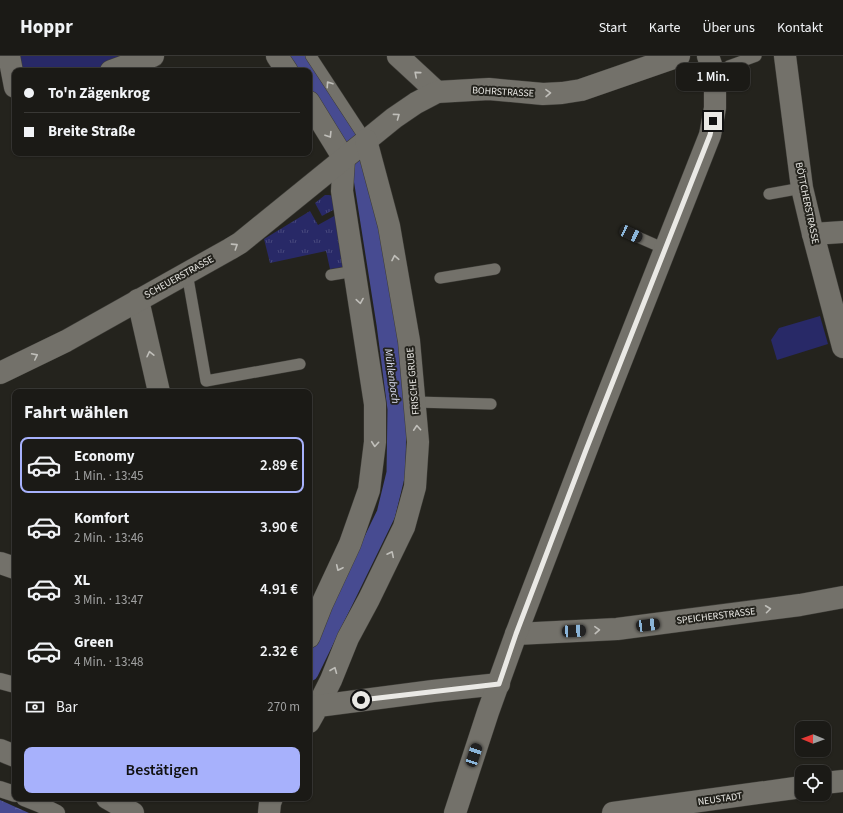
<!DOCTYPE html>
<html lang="de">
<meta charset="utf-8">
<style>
body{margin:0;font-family:"Source Sans 3",sans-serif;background:#282723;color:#f1f3f6;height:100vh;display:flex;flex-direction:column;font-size:15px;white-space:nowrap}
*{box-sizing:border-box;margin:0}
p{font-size:13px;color:#a0a1a1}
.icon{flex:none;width:22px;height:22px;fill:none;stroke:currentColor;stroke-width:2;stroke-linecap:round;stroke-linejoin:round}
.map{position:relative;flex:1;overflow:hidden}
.side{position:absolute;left:12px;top:333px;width:300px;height:412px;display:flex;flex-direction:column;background:#1b1a16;border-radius:8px;box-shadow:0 1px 3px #0004,0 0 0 1px #393835}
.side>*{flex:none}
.hud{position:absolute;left:12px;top:12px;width:300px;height:88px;border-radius:8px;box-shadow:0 1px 3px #0004,0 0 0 1px #393835;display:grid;align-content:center;height:88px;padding:0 12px;background:#1b1a16}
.needle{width:26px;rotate:271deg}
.fabs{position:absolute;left:795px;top:665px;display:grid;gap:8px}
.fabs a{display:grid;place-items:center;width:36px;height:36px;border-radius:8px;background:#1b1a16;box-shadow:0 1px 3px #0004,0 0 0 1px #393835;font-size:20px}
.end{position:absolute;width:18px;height:18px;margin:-9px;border:5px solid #eae9e5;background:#111;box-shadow:0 0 0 2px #111}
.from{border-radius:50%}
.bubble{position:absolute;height:28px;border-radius:8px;background:#1b1a16;box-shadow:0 1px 3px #0004,0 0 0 1px #393835;font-size:13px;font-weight:600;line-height:28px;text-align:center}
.car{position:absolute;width:12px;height:24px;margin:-12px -6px;border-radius:5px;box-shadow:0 0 3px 1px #0007;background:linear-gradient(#222 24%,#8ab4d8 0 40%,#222 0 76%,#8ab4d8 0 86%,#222 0)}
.hud b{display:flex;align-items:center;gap:14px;height:38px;font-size:15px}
.hud b+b{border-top:1px solid #393835}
.hud i{width:10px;height:10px;background:#f1f3f6}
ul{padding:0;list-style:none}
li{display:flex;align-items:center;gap:12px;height:56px;margin:0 8px 6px;padding:0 4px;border:2px solid transparent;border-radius:8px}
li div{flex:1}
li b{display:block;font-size:15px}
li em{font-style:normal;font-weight:600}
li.selected{border-color:#a7b1fc}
li>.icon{width:36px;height:36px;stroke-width:1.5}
h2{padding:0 12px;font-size:18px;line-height:48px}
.pay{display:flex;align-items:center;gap:10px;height:44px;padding:0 12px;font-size:15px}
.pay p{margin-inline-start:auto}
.button{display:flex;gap:8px;margin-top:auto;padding:8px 12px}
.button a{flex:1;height:46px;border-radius:8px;background:#a7b1fc;color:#111;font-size:16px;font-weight:600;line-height:46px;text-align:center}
header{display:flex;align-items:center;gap:24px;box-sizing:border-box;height:56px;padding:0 20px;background:#1b1a16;border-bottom:1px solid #393835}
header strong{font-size:19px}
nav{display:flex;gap:22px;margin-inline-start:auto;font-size:14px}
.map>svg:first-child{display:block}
.grass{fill:url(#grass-tufts)}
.green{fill:#282967}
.water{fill:url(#water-ripples)}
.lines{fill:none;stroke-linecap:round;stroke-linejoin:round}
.canal{stroke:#474b91;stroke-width:19}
.service-casing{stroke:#3e3d38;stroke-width:12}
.pedestrian-casing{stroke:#3e3d38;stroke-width:17}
.minor-casing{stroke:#3e3d38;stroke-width:23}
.tertiary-casing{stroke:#3e3d38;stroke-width:23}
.service{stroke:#73716a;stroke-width:11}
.pedestrian{stroke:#73716a;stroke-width:16}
.minor{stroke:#73716a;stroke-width:22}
.tertiary{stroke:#73716a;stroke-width:22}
.oneway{stroke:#c0bfba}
.route{stroke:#eae9e5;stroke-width:5}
.labels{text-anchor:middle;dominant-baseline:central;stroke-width:4;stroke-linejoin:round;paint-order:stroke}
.street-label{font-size:10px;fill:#eae9e5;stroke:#24231d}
.water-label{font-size:11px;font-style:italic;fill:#dcdff4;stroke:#24231d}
</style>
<header>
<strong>Hoppr</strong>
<nav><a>Start</a><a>Karte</a><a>Über uns</a><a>Kontakt</a></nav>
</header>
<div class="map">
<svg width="843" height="757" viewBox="0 0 843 757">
<defs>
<pattern id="grass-tufts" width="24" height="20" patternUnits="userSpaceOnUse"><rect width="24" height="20" fill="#282967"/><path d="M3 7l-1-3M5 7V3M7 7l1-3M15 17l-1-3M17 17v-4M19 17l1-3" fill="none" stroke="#47487d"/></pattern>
<pattern id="water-ripples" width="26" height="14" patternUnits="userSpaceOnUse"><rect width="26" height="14" fill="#474b91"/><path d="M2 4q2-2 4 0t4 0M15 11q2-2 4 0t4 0" fill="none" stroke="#6265a0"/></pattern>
</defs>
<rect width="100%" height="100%" fill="#24231d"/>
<g class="grass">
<polygon points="325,139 329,139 333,140 335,153 322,160 315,147"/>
<polygon points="310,155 318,169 336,159 346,211 330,213 326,195 270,207 264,183"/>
</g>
<g class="green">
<polygon points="9,0 153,0 111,15 15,15"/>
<polygon points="820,260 828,288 777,304 771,284 779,272"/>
</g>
<polygon class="water" points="0,744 29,757 0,757"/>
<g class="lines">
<g class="canal">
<polyline points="295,0 305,15"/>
<polyline points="309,21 347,77 363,122 386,268 397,353 396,417 386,458 309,616"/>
</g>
<defs>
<g id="service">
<polyline points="311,0 366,84"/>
<polyline points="715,20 729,10 756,0"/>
<polyline points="769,138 802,132"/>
<polyline points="631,178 665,193"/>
<polyline points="187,217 206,325 300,308"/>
<polyline points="331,219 355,215"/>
<polyline points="440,222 495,213"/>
<polyline points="415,346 491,348"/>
</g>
<g id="pedestrian">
<polyline points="0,625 15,629"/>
<polyline points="0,733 15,738"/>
<polyline points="24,742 39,748 57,757"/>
</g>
<g id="minor">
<polyline points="9,0 15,31"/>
<polyline points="277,0 287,15"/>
<polyline points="398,0 437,36"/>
<polyline points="785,0 802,132 813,178 843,291"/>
<polyline points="111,15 153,0"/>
<polyline points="309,46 344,103 342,135 375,348 375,386 369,434 350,488 322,548 309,581"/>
<polyline points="813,178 843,176"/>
<polyline points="138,244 159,336"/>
<polyline points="0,317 66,285 230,193 240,187 394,62 416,47 437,36 489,33 543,38 562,37 581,34 679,0"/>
<polyline points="0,507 15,512"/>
<polyline points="516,578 617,573 800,549 843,541"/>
<polyline points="318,650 331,624 348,582 369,543 404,471 415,431 418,386 409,285 389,170 366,84"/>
<polyline points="309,666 318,650 433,635 499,628"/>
<polyline points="824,727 843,725"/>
<polyline points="269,757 270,747 272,742"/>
<polyline points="455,757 488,656 516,578 597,366 710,79 715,52 715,20 708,0"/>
<polyline points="613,757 802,731"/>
</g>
<g id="tertiary">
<polyline points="0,694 15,700"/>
<polyline points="107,742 133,757"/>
</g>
</defs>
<use href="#service" class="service-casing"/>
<use href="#pedestrian" class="pedestrian-casing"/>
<use href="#minor" class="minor-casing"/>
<use href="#tertiary" class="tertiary-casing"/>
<use href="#service" class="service"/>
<use href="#pedestrian" class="pedestrian"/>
<use href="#minor" class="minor"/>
<use href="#tertiary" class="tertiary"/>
</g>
<defs><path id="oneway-chevron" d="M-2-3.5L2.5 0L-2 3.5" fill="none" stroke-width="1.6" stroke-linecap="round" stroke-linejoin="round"/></defs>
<g class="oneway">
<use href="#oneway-chevron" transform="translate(417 18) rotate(-139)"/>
<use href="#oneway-chevron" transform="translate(329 28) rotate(-124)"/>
<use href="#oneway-chevron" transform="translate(548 37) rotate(-1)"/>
<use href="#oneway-chevron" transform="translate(397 60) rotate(-36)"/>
<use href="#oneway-chevron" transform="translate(329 79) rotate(58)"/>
<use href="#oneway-chevron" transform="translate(235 190) rotate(-33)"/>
<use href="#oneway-chevron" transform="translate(395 202) rotate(-101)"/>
<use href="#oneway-chevron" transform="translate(360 245) rotate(81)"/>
<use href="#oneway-chevron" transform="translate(150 298) rotate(-103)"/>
<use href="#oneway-chevron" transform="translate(35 300) rotate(-27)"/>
<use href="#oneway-chevron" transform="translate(417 372) rotate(-94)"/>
<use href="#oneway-chevron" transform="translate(375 388) rotate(95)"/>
<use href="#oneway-chevron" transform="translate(391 498) rotate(-64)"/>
<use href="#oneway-chevron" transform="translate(339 512) rotate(115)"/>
<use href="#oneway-chevron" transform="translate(768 553) rotate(-7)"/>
<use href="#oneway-chevron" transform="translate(597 574) rotate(-3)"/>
<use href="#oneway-chevron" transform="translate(334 614) rotate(-68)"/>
</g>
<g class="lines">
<polyline class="route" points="361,644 499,628 516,578 586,394 710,79 713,65"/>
</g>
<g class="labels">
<g class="street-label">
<text transform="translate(503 36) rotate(3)">BOHRSTRASSE</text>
<text transform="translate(807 147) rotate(78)">BÖTTCHERSTRASSE</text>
<text transform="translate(179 221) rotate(-29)">SCHEUERSTRASSE</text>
<text transform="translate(413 325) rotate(-95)">FRISCHE GRUBE</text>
<text transform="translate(716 560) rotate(-7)">SPEICHERSTRASSE</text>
<text transform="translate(720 743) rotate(-8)">NEUSTADT</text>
</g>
<g class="water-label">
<text transform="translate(392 320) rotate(82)">Mühlenbach</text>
</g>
</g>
</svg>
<div class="fabs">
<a><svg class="needle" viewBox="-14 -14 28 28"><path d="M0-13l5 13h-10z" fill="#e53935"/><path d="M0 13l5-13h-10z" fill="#a0a1a1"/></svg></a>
<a><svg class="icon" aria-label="locate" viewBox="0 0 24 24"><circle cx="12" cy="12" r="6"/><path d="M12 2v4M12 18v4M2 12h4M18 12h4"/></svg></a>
</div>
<i class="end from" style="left:361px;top:644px"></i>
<i class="end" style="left:713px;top:65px"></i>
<div class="bubble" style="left:676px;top:7px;width:74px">1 Min.</div>
<i class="car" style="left:631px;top:178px;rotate:115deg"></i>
<i class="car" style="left:648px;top:569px;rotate:83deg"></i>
<i class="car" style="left:574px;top:575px;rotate:87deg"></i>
<i class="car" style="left:474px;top:699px;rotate:18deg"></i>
<div class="hud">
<b><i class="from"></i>To'n Zägenkrog</b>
<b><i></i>Breite Straße</b>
</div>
<section class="side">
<h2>Fahrt wählen</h2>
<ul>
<li class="selected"><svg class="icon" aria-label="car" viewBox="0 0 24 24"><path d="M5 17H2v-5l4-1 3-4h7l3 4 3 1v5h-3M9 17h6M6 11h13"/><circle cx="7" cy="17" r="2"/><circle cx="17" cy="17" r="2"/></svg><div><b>Economy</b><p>1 Min. · 13:45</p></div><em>2.89 €</em></li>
<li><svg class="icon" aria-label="car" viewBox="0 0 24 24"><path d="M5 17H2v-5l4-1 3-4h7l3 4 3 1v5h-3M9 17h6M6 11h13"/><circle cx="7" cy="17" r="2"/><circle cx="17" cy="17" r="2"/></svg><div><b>Komfort</b><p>2 Min. · 13:46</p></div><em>3.90 €</em></li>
<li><svg class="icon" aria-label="car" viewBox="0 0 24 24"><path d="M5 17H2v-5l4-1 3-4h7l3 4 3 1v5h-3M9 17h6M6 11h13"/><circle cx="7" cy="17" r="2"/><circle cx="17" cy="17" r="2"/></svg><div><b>XL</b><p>3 Min. · 13:47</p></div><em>4.91 €</em></li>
<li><svg class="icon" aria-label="car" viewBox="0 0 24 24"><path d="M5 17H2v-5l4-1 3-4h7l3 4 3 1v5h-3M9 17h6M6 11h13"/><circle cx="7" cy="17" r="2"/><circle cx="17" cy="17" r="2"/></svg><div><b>Green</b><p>4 Min. · 13:48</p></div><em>2.32 €</em></li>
</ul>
<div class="pay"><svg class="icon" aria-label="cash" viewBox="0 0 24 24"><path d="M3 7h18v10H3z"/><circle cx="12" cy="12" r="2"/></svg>Bar<p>270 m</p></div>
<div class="button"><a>Bestätigen</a></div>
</section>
</div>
